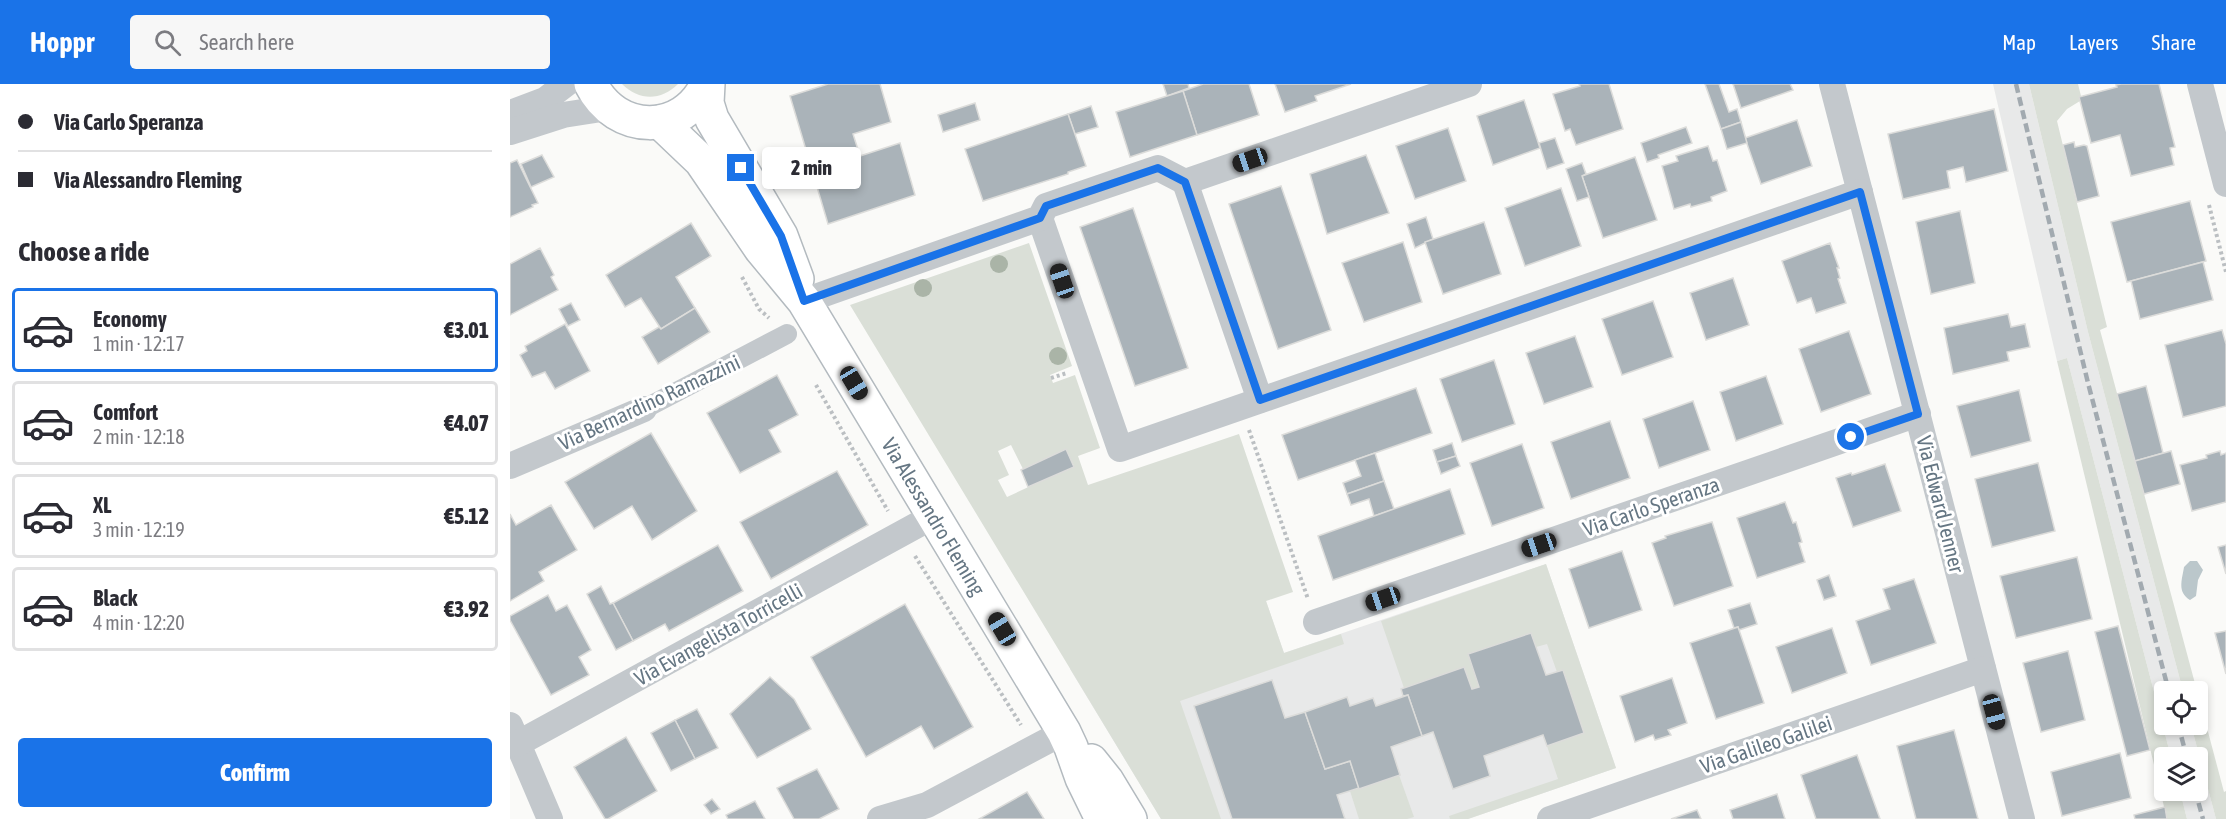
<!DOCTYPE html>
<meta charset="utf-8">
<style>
body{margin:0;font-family:"Asap Condensed",sans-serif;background:#f7f7f7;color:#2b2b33;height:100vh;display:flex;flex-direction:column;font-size:22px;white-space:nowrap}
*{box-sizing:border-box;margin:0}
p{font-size:20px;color:#7c7c81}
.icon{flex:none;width:33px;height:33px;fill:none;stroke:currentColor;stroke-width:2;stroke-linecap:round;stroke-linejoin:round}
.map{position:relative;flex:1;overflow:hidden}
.panel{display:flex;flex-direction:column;background:#fff;width:510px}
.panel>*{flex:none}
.banner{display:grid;align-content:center;height:132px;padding:0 18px;background:#fff}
.controls{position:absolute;left:1644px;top:597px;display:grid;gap:12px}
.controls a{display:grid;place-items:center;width:54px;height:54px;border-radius:6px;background:#fff;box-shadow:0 3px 9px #0003;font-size:30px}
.end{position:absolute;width:27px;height:27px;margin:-14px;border:8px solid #1a73e8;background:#fff;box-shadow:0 0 0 3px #fff}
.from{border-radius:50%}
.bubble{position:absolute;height:42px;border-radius:6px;background:#fff;box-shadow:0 3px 9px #0003;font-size:20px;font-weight:800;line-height:42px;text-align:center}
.car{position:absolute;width:18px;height:36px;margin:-18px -9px;border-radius:8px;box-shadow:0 0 4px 2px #0007;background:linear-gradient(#222 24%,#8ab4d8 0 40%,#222 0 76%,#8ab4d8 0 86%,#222 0)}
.banner b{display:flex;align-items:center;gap:21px;height:57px;font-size:22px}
.banner b+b{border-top:2px solid #e1e1e2}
.banner i{width:15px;height:15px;background:#2b2b33}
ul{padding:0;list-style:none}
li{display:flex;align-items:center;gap:18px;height:84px;margin:0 12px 9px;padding:0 6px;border:3px solid #e1e1e2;border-radius:6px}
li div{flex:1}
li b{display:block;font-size:22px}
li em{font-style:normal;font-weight:800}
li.on{border-color:#1a73e8}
li>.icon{width:54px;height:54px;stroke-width:1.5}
h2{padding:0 18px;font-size:27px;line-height:72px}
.action{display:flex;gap:12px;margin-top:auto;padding:12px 18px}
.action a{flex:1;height:69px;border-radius:6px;background:#1a73e8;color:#fff;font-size:24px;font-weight:800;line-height:69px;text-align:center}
header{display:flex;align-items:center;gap:36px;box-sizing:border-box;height:84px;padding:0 30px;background:#1a73e8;color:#fff}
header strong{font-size:28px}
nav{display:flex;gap:33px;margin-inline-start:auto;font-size:21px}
.search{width:420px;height:54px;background:#f7f7f7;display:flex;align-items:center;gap:15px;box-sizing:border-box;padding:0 21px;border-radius:6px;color:#7c7c81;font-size:22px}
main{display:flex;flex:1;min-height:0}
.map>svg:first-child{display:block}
.built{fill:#e8e9e9}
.green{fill:#dadfd7;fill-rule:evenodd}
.water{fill:#bbc7cb}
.building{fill:#aab3b9;stroke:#dcdcda;stroke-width:1.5}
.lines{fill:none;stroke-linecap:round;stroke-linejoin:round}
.secondary-casing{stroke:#b3babf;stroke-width:36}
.path{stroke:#bbbfc2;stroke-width:4;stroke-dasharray:3 3;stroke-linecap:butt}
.pedestrian{stroke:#c3c8cc;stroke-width:20}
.minor{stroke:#c3c8cc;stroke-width:26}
.secondary{stroke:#fff;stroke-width:33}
.rail{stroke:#a2aab0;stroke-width:4.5;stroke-dasharray:9 4.5;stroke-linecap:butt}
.tree{fill:#aab4a7}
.route{stroke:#1a73e8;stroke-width:8}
.labels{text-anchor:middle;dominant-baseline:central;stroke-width:6;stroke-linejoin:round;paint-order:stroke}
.street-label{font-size:21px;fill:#657683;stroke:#fff}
</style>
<header>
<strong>Hoppr</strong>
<div class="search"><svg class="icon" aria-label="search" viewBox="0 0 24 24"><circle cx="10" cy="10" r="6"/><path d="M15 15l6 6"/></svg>Search here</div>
<nav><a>Map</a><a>Layers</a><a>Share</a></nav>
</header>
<main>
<section class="panel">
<div class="banner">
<b><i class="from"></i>Via Carlo Speranza</b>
<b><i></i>Via Alessandro Fleming</b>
</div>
<h2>Choose a ride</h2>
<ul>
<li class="on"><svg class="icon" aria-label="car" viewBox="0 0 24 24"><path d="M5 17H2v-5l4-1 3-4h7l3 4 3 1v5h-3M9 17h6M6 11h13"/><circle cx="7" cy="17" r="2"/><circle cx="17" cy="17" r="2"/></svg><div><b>Economy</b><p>1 min · 12:17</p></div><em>€3.01</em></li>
<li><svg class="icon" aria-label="car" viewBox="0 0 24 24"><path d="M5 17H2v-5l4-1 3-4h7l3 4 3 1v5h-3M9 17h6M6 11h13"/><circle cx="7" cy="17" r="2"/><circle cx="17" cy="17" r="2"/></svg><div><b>Comfort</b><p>2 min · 12:18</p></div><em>€4.07</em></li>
<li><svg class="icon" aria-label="car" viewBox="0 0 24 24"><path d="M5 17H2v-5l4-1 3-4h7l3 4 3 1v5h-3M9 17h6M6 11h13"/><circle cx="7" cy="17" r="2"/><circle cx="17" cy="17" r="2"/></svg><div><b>XL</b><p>3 min · 12:19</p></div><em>€5.12</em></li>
<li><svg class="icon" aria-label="car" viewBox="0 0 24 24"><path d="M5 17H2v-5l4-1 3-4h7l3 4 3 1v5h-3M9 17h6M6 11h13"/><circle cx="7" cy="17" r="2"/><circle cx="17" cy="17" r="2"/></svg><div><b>Black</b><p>4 min · 12:20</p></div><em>€3.92</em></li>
</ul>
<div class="action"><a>Confirm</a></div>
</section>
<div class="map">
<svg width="1716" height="735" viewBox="0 0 1716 735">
<rect width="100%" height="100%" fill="#fafaf8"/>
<g class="built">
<polygon points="1483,0 1519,0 1578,248 1673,607 1654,608 1654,640 1681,641 1706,735 1677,735 1670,707 1688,706 1688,674 1661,673 1557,274 1547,277"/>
<polygon points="1036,480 1106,684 958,735 651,735 560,585 756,517 774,569"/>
</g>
<g class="green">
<path d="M112 0H168C151 17 129 17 112 0Z"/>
<polygon points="1519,0 1568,0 1571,12 1570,17 1557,25 1547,37 1597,243 1590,246 1687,607 1673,607 1578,248"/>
<path d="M519 159 562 282 540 291 543 299 565 291 590 364 568 372 578 401 729 350 783 508 756 517 774 569 831 550 834 560 670 617 711 735H651L340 221ZM501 361 513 385 556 365 564 382 497 413 488 396 499 391 488 367Z"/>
<polygon points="1557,274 1661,673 1654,674 1654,706 1670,707 1677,735 1657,735 1547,277"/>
<polygon points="1036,480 1106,684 958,735 940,735 939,732 1048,695 1037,662 1074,648 1053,586 1047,588 1037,560 1026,563 1021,549 958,570 969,603 962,605 954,583 894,604 871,537"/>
<polygon points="1688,610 1714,708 1716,707 1716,735 1706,735 1681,641 1688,640"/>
<polygon points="889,691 904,733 897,735 849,735 840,707"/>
</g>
<path class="water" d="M1680 477H1687L1693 486 1688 496 1686 512 1680 516C1667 508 1672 496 1674 483Z"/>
<g class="building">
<polygon points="318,0 370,0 381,38 343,50 350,72 390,59 405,111 318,140 280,12"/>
<polygon points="653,0 678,0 679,4 657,12"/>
<polygon points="693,0 739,0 749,31 687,51 673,7"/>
<polygon points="765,0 841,0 805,12 807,17 775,28"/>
<polygon points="1069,0 1099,0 1113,45 1066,61 1060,45 1055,47 1043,10 1070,2"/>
<polygon points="1195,0 1209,0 1219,28 1227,25 1231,38 1211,45"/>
<polygon points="1223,0 1280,0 1283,6 1231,24"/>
<polygon points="1611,0 1649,0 1665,63 1660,64 1664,81 1621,92 1610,51 1581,59 1569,13 1607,3 1606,1"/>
<polygon points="673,7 687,51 620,73 606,28"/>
<polygon points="1014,16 1030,64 983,81 967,32"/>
<polygon points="465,19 470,36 433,48 428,31"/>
<polygon points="581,22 588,43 565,50 558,30"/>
<polygon points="1484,25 1498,87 1456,98 1453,83 1437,87 1440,104 1393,115 1378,50"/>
<polygon points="558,30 576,82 558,88 558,90 473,117 455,65"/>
<polygon points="1287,36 1302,82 1251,100 1235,54"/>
<polygon points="1231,38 1237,59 1217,65 1211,45"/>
<polygon points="1176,43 1182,59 1148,71 1149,74 1137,78 1131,59"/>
<polygon points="938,44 956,97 905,115 886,62"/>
<polygon points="1045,54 1054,79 1037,85 1029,59"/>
<polygon points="1564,58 1565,63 1574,61 1577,62 1589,112 1567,118 1553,61"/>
<polygon points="1198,62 1203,77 1207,76 1217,107 1201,113 1202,117 1181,123 1180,120 1164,125 1152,82 1168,77 1166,72"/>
<polygon points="32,71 44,93 21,103 11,80"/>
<polygon points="856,71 879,129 817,150 800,90"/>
<polygon points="1125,73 1147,136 1093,154 1072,92"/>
<polygon points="7,76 28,119 22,121 23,123 0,133 0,79"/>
<polygon points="1072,79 1076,90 1072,92 1079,113 1067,117 1056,85"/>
<polygon points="771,102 821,246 768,265 719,120"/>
<polygon points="1051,104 1071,162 1015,182 995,124"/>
<polygon points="1680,117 1696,177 1617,198 1601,138"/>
<polygon points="623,124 678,284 625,302 570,143"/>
<polygon points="1450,127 1465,199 1421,210 1406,138"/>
<polygon points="916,133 923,155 905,164 897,140"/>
<polygon points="974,138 991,190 933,210 915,158"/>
<polygon points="181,139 201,172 166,193 185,224 151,245 131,214 115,223 96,191"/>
<polygon points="893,158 912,218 854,238 832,179"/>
<polygon points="1320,159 1329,184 1327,184 1330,194 1328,195 1336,219 1306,229 1301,214 1287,219 1272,177"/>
<polygon points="30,164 44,191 41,193 48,206 0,231 0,180"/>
<polygon points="1693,178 1703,216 1630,235 1621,197"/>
<polygon points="1223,194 1239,241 1196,256 1180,209"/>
<polygon points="1143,217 1163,273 1112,291 1092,235"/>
<polygon points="61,219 70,236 58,242 49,225"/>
<polygon points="185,224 200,248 148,280 132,253 149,243 151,245"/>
<polygon points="1498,230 1501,243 1515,240 1520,263 1497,268 1499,277 1443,290 1434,244"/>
<polygon points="55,240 80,287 45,305 35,288 22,293 10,271 17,267 15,262"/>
<polygon points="1712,246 1716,260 1716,322 1673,333 1655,261"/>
<polygon points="1339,247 1361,310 1311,328 1289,265"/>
<polygon points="1065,252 1083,303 1034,320 1016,269"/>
<polygon points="984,276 1005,340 952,358 930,295"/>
<polygon points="267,291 288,331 259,346 271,368 230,389 197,329"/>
<polygon points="1256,292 1273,340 1226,357 1210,308"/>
<polygon points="1636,302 1653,369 1625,377 1607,310"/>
<polygon points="906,304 922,349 788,396 772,351"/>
<polygon points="1509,306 1521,357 1461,373 1447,322"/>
<polygon points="1183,317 1200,366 1149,384 1133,335"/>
<polygon points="1100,337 1120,394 1061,415 1041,358"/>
<polygon points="141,349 187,427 142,456 122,422 84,445 55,398"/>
<polygon points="942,359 946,372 927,378 923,366"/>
<polygon points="1012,360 1034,424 982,442 960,379"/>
<polygon points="556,365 564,383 518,403 511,386"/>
<polygon points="1661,367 1670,400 1634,410 1625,377"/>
<polygon points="1710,367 1711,371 1716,369 1716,418 1682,427 1670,381 1697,374 1696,371"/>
<polygon points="865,369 874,397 837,410 833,399 851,392 845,376"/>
<polygon points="946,372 950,382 931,390 927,378"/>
<polygon points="1528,379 1545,447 1482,463 1465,395"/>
<polygon points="1375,380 1391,427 1343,443 1326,394 1341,389 1342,391"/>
<polygon points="327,387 358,441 261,495 230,438"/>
<polygon points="874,397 884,425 864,432 859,415 841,421 837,410"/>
<polygon points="940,405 955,450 823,496 808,452"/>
<polygon points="1275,418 1283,439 1286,438 1292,458 1289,459 1295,478 1247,494 1227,434"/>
<polygon points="41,421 67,466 29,488 34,497 0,517 0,430 6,441"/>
<polygon points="1202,438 1223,502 1164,522 1142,459 1156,454 1155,452"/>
<polygon points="208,461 233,507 159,547 155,540 123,557 103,519"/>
<polygon points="1716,461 1716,490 1708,463"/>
<polygon points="1112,467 1132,526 1079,544 1059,485"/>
<polygon points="1567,473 1582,535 1506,554 1490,492"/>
<polygon points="1319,491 1326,512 1314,516 1307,496"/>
<polygon points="1404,495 1426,559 1361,581 1346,537 1380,525 1373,505"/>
<polygon points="91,502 100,520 103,519 123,557 106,566 77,510"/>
<polygon points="38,511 46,527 57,521 81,566 69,573 79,591 41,611 0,536 0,532"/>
<polygon points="1240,519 1247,540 1229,546 1228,543 1224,544 1218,526"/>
<polygon points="395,520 463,643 424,665 411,642 356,673 301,573"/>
<polygon points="1608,542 1640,666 1617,672 1585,548"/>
<polygon points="1228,543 1254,619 1206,635 1180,559"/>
<polygon points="1322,544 1337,589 1282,609 1266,563"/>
<polygon points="1716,547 1716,590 1705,549"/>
<polygon points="1021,549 1036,591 1053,586 1074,649 1037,662 1033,651 974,672 980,692 943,705 923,648 912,652 898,611 893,612 891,605 954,583 962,605 969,603 958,570"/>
<polygon points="1558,567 1575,636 1531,648 1513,579"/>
<polygon points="260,593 284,615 301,645 247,674 220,630"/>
<polygon points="1162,594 1177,639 1158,646 1161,651 1145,656 1143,651 1125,658 1110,612"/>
<polygon points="762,596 775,634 795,628 815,685 840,677 849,704 827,711 835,735 722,735 684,622"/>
<polygon points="898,611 912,652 881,663 890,691 849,705 840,677 815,685 795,628 837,613 840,622 863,614 866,622"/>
<polygon points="187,625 208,664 185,675 165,636"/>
<polygon points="165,636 185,675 161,687 141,649"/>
<polygon points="1444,646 1468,735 1406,735 1387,662"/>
<polygon points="116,653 147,707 98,735 95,735 64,683"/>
<polygon points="1610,669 1621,714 1552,732 1541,688"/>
<polygon points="1347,671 1370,735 1306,735 1291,691"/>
<polygon points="307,685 329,725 309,735 284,735 267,704"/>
<polygon points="517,708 534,735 469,735"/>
<polygon points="1267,710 1275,735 1223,735 1220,726"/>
<polygon points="202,715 210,725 201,730 194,721"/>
<polygon points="245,717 255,735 218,735 216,731"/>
<polygon points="1655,723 1657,735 1625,735 1624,731"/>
<polygon points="1187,726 1191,735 1161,735"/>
</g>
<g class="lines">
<defs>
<g id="secondary">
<path d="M81 0C106 51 173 52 197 0"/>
<polyline points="198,0 197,19 202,35 271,152 287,195"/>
<path id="s1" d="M150 38 191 77 251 165 294 217 554 648 561 663 572 694 592 735"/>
<polyline points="581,677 597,697 620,735"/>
</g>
</defs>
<use href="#secondary" class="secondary-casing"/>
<g class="path">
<polyline points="1699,121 1716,188"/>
<polyline points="232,193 249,225 259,234"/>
<polyline points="541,294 557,289"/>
<polyline points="306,301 378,427"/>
<polyline points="739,346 798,515"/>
<polyline points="405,472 511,641"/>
</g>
<polyline class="pedestrian" points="134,325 277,250"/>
<g class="minor">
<polyline points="1322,0 1512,735"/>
<polyline points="1690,0 1716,100"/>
<polyline points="0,29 35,16 56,0"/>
<polyline points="0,48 53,31 98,24"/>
<polyline points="675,98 750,316"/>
<polyline points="530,134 610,365 1350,108"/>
<polyline points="294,217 530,134 536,122 648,84 675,98 959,0"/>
<polyline points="0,382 134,325"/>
<polyline points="806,538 1408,330"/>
<polyline points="0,641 40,735"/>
<polyline points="7,660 409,440"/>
<polyline points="370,735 417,721 554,648"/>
<polyline points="1040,735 1473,585"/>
</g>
<use href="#secondary" class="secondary"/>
<g class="rail">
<polyline points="1506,0 1578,299 1659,608"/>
<polyline points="1668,640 1677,674"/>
<polyline points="1685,706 1693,735"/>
</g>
</g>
<g class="tree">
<circle cx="489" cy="180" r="9"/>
<circle cx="413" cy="204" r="9"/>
<circle cx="548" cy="272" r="9"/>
</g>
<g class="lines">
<polyline class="route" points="231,84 271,152 294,217 530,134 536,122 648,84 675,98 750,316 1350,108 1408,330 1341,353"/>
</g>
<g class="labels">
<g class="street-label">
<text transform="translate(139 318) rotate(-25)">Via Bernardino Ramazzini</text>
<text transform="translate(1431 420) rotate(76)">Via Edward Jenner</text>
<text transform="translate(1141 422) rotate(-19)">Via Carlo Speranza</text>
<text stroke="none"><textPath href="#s1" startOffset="482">Via Alessandro Fleming</textPath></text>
<text transform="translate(208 550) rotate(-29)">Via Evangelista Torricelli</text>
<text transform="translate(1256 660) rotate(-19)">Via Galileo Galilei</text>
</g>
</g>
</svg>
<div class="controls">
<a><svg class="icon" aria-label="locate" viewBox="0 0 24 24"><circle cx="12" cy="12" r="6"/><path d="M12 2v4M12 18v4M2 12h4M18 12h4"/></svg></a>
<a><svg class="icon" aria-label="layers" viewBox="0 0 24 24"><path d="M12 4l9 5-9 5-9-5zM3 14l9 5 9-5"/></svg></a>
</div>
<i class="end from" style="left:1341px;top:353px"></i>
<i class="end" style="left:231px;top:84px"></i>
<div class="bubble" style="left:252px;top:63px;width:99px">2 min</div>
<i class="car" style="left:740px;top:76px;rotate:251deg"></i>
<i class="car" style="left:552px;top:197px;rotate:341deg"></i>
<i class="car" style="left:344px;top:299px;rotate:149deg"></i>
<i class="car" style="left:1029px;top:461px;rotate:251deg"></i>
<i class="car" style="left:873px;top:515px;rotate:251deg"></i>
<i class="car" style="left:492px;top:545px;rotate:329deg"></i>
<i class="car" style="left:1484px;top:628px;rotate:165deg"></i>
</div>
</main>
